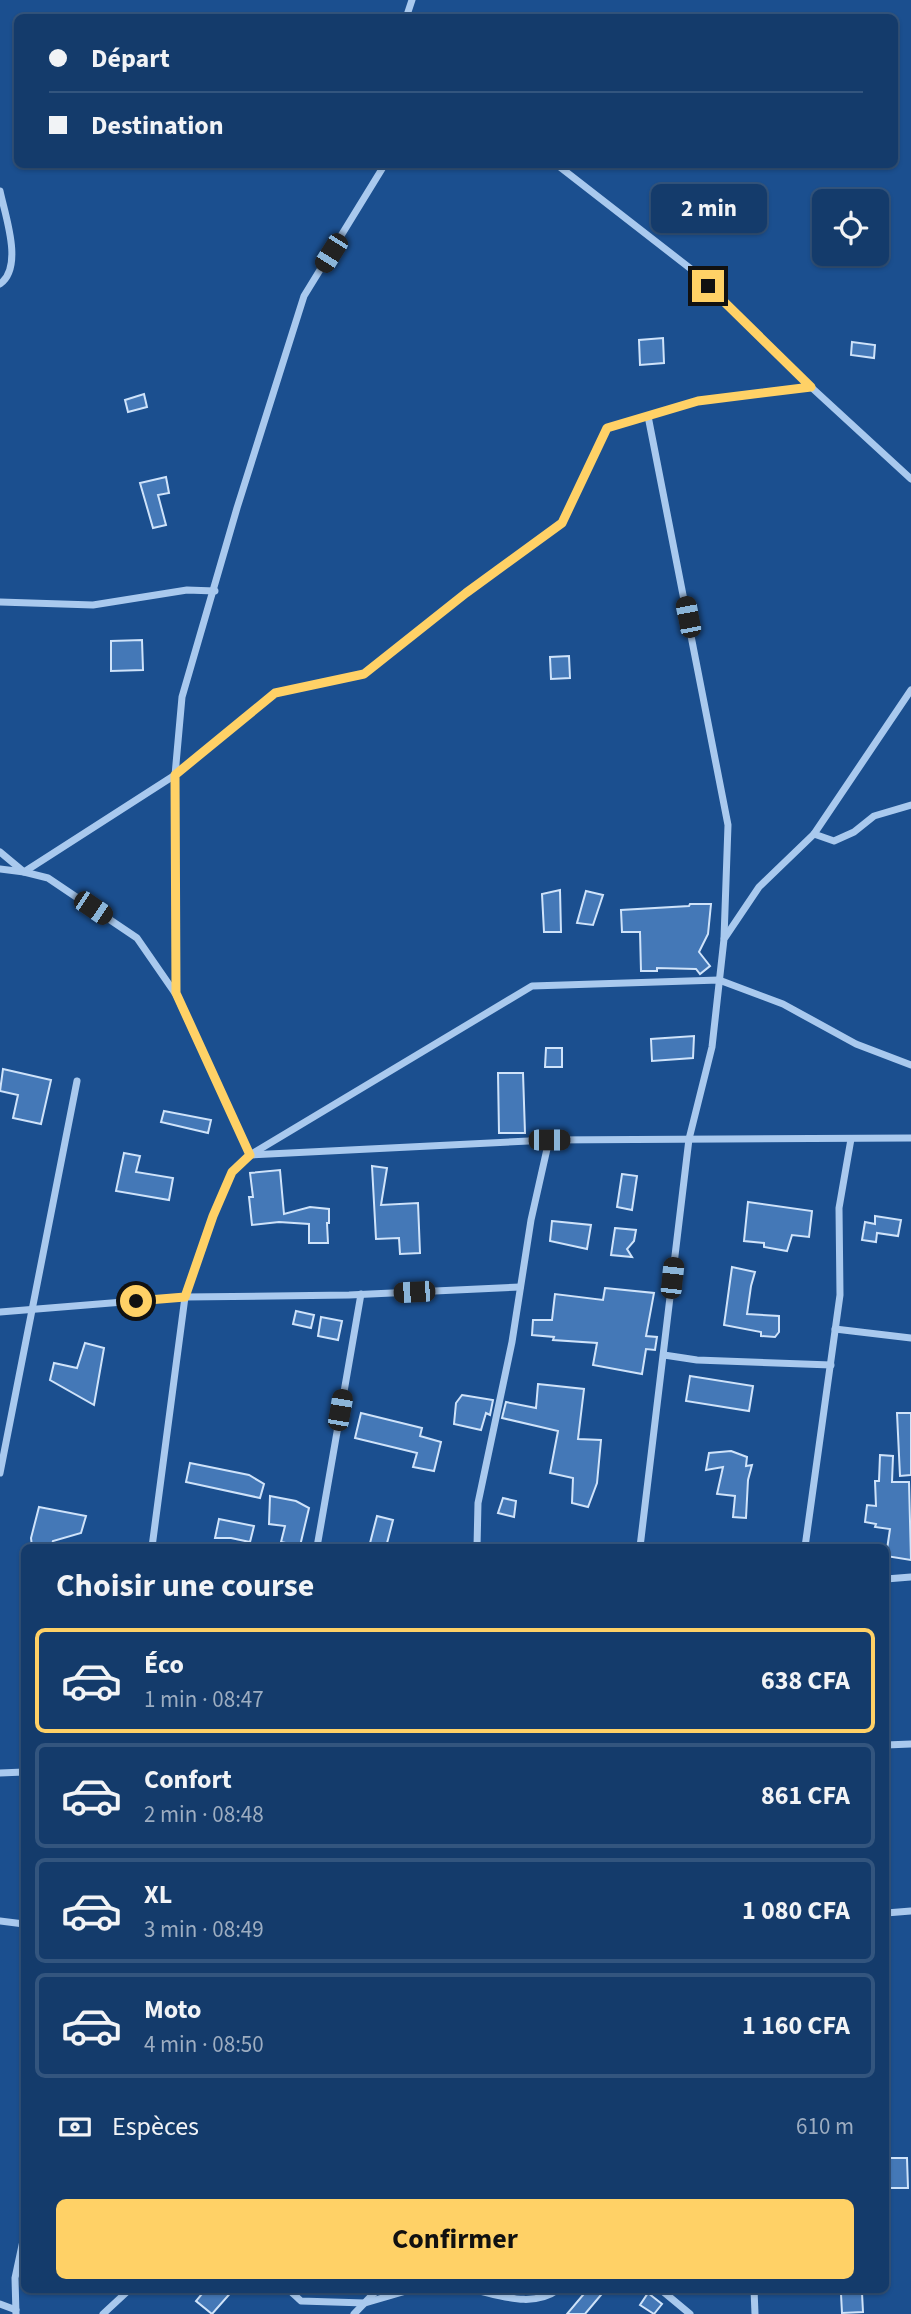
<!DOCTYPE html>
<html lang="fr">
<meta charset="utf-8">
<style>
body{margin:0;font-family:"Source Sans 3",sans-serif;background:#214673;color:#f1f3f6;height:100vh;display:flex;flex-direction:column;font-size:26px;white-space:nowrap}
*{box-sizing:border-box;margin:0}
p{font-size:23px;color:#9dadc1}
.icon{flex:none;width:38px;height:38px;fill:none;stroke:currentColor;stroke-width:2;stroke-linecap:round;stroke-linejoin:round}
.map{position:relative;flex:1;overflow:hidden}
.details{position:absolute;left:21px;top:1544px;width:868px;height:749px;display:flex;flex-direction:column;background:#143b6b;border-radius:10px;box-shadow:0 2px 5px #0004,0 0 0 2px #33557e}
.details>*{flex:none}
.guide{position:absolute;left:14px;top:14px;width:884px;height:154px;border-radius:10px;box-shadow:0 2px 5px #0004,0 0 0 2px #33557e;display:grid;align-content:center;height:154px;padding:0 35px;background:#143b6b}
.buttons{position:absolute;left:812px;top:189px;display:grid;gap:14px}
.buttons a{display:grid;place-items:center;width:77px;height:77px;border-radius:10px;background:#143b6b;box-shadow:0 2px 5px #0004,0 0 0 2px #33557e;font-size:35px}
.end{position:absolute;width:32px;height:32px;margin:-16px;border:9px solid #ffd166;background:#111;box-shadow:0 0 0 4px #111}
.from{border-radius:50%}
.bubble{position:absolute;height:49px;border-radius:10px;background:#143b6b;box-shadow:0 2px 5px #0004,0 0 0 2px #33557e;font-size:23px;font-weight:700;line-height:49px;text-align:center}
.car{position:absolute;width:21px;height:42px;margin:-21px -10px;border-radius:9px;box-shadow:0 0 5px 2px #0007;background:linear-gradient(#222 24%,#8ab4d8 0 40%,#222 0 76%,#8ab4d8 0 86%,#222 0)}
.guide b{display:flex;align-items:center;gap:24px;height:66px;font-size:26px}
.guide b+b{border-top:2px solid #33557e}
.guide i{width:18px;height:18px;background:#f1f3f6}
ul{padding:0;list-style:none}
li{display:flex;align-items:center;gap:21px;height:105px;margin:0 14px 10px;padding:0 21px;border:4px solid #33557e;border-radius:10px}
li div{flex:1}
li b{display:block;font-size:26px}
li em{font-style:normal;font-weight:700}
li.selected{border-color:#ffd166}
li>.icon{width:63px;height:63px;stroke-width:1.5}
h2{padding:0 35px;font-size:32px;line-height:84px}
.pay{display:flex;align-items:center;gap:18px;height:77px;padding:0 35px;font-size:26px}
.pay p{margin-inline-start:auto}
.button{display:flex;gap:14px;margin-top:auto;padding:14px 35px}
.button a{flex:1;height:80px;border-radius:10px;background:#ffd166;color:#111;font-size:28px;font-weight:700;line-height:80px;text-align:center}
.map>svg:first-child{display:block}
.building{fill:#4478b7;stroke:#cfe3fa;stroke-width:2}
.lines{fill:none;stroke-linecap:round;stroke-linejoin:round}
.street{stroke:#a9c9ee;stroke-width:7}
.route{stroke:#ffd166;stroke-width:9}
</style>
<div class="map">
<svg width="911" height="2314" viewBox="0 0 911 2314">
<rect width="100%" height="100%" fill="#1b4f8f"/>
<g class="building">
<polygon points="663,338 664,363 640,365 639,340"/>
<polygon points="852,342 875,345 874,358 851,355"/>
<polygon points="144,394 147,407 128,412 125,400"/>
<polygon points="166,477 169,493 158,495 166,525 153,528 140,483"/>
<polygon points="142,640 143,670 111,671 111,641"/>
<polygon points="569,656 570,678 551,679 550,657"/>
<polygon points="560,890 561,932 544,932 542,894"/>
<polygon points="586,891 603,895 593,925 577,923"/>
<polygon points="690,904 711,904 708,934 699,952 710,966 700,974 696,969 657,968 657,971 641,971 640,932 622,932 621,910 689,906"/>
<polygon points="694,1036 693,1058 652,1061 651,1039"/>
<polygon points="546,1048 562,1048 562,1067 545,1067"/>
<polygon points="3,1069 51,1080 41,1124 13,1118 18,1095 0,1091"/>
<polygon points="498,1073 523,1073 525,1133 499,1133"/>
<polygon points="164,1111 211,1120 208,1133 161,1122"/>
<polygon points="124,1153 140,1156 136,1172 173,1178 169,1200 116,1191"/>
<polygon points="372,1166 387,1168 381,1205 418,1203 420,1253 400,1254 399,1238 376,1239"/>
<polygon points="280,1170 284,1214 310,1207 329,1209 329,1223 327,1223 328,1243 309,1243 309,1224 279,1222 252,1225 249,1197 253,1197 250,1173"/>
<polygon points="622,1174 637,1176 632,1210 617,1207"/>
<polygon points="748,1202 812,1211 809,1237 792,1235 787,1251 764,1247 764,1243 744,1241"/>
<polygon points="875,1216 901,1220 898,1236 877,1233 876,1242 862,1240 865,1222 875,1224"/>
<polygon points="552,1221 591,1225 587,1249 550,1241"/>
<polygon points="615,1228 636,1230 634,1241 627,1249 632,1257 611,1255"/>
<polygon points="732,1267 755,1272 751,1286 747,1314 779,1316 779,1332 775,1337 761,1336 761,1332 724,1325"/>
<polygon points="605,1288 654,1293 646,1336 657,1337 655,1350 646,1349 642,1374 593,1365 597,1343 553,1340 554,1337 532,1335 533,1320 552,1320 555,1294 603,1300"/>
<polygon points="296,1311 314,1315 311,1328 293,1324"/>
<polygon points="321,1317 342,1321 338,1340 318,1336"/>
<polygon points="85,1343 104,1348 94,1405 50,1380 54,1363 77,1368"/>
<polygon points="690,1376 753,1386 749,1411 686,1401"/>
<polygon points="538,1384 584,1389 578,1439 601,1440 597,1483 588,1507 572,1503 573,1478 550,1473 558,1431 502,1418 506,1402 536,1408"/>
<polygon points="462,1395 493,1400 490,1415 486,1413 481,1430 454,1424 456,1403"/>
<polygon points="361,1413 422,1428 420,1436 441,1442 434,1471 413,1467 417,1453 355,1438"/>
<polygon points="897,1413 911,1413 911,1475 900,1476"/>
<polygon points="731,1451 747,1457 746,1466 752,1465 748,1480 746,1518 733,1517 735,1496 717,1494 723,1467 706,1470 709,1453"/>
<polygon points="880,1455 893,1456 892,1482 909,1482 911,1560 886,1556 890,1529 875,1527 876,1524 865,1522 867,1505 876,1506 875,1481 879,1481"/>
<polygon points="190,1463 249,1475 264,1484 260,1498 186,1482"/>
<polygon points="270,1496 296,1501 309,1508 300,1546 281,1542 285,1526 269,1524"/>
<polygon points="503,1498 516,1501 514,1517 498,1513"/>
<polygon points="39,1507 86,1516 81,1533 53,1541 51,1547 32,1547 31,1538"/>
<polygon points="377,1516 393,1520 386,1547 369,1547"/>
<polygon points="219,1519 254,1526 250,1542 231,1538 215,1538"/>
<polygon points="890,2158 907,2158 908,2188 890,2188"/>
<polygon points="206,2289 234,2289 212,2314 196,2301"/>
<polygon points="588,2289 606,2289 585,2314 567,2314"/>
<polygon points="648,2293 662,2304 654,2314 640,2305"/>
<polygon points="862,2293 863,2312 842,2313 841,2294"/>
</g>
<g class="lines">
<g class="street">
<polyline points="406,18 412,0"/>
<polyline points="385,164 304,296 237,508 182,697 175,775 176,994 250,1155 532,986 719,980 783,1004 856,1044 911,1065"/>
<polyline points="556,164 691,269 811,387 911,479"/>
<path d="M0 191C5 215 24 267 0 284"/>
<polyline points="648,416 728,825 724,938"/>
<polyline points="0,602 93,605 187,590 215,591"/>
<polyline points="814,834 834,841 854,832 874,816 911,805"/>
<polyline points="0,852 24,872 48,878 137,938 175,993"/>
<polyline points="0,869 24,872 175,775 275,693 364,674 466,593 562,523 607,428 698,401 811,387"/>
<polyline points="0,1312 185,1297 349,1295 520,1287"/>
<polyline points="835,1329 911,1338"/>
<polyline points="664,1355 697,1360 831,1365"/>
<polyline points="0,1473 77,1081"/>
<polyline points="152,1547 185,1297 213,1216 232,1172 250,1155 549,1140 911,1138"/>
<polyline points="317,1547 361,1294"/>
<polyline points="477,1547 478,1503 512,1342 531,1220 549,1140"/>
<polyline points="640,1547 689,1139 712,1047 724,939 759,887 814,834 911,690"/>
<polyline points="805,1547 840,1295 839,1208 851,1139"/>
<polyline points="886,1579 911,1577"/>
<polyline points="886,1745 911,1744"/>
<polyline points="0,1773 24,1772"/>
<polyline points="886,1913 911,1911"/>
<polyline points="0,1921 24,1924"/>
<polyline points="288,2289 301,2301 365,2303 413,2289"/>
<path d="M471 2289C500 2295 532 2309 559 2289"/>
<polyline points="660,2289 690,2314"/>
<polyline points="754,2289 755,2314"/>
<polyline points="0,2304 16,2310"/>
<polyline points="16,2314 15,2278 24,2236"/>
<polyline points="103,2314 130,2289"/>
<polyline points="354,2314 378,2289"/>
</g>
</g>
<g class="lines">
<polyline class="route" points="136,1301 185,1297 213,1216 232,1172 250,1155 176,993 175,775 275,693 364,674 466,593 562,523 607,428 698,401 811,387 708,286"/>
</g>
</svg>
<div class="buttons">
<a><svg class="icon" aria-label="locate" viewBox="0 0 24 24"><circle cx="12" cy="12" r="6"/><path d="M12 2v4M12 18v4M2 12h4M18 12h4"/></svg></a>
</div>
<i class="end from" style="left:136px;top:1301px"></i>
<i class="end" style="left:708px;top:286px"></i>
<div class="bubble" style="left:651px;top:184px;width:116px">2 min</div>
<i class="car" style="left:331px;top:253px;rotate:212deg"></i>
<i class="car" style="left:688px;top:617px;rotate:349deg"></i>
<i class="car" style="left:93px;top:908px;rotate:124deg"></i>
<i class="car" style="left:549px;top:1140px;rotate:90deg"></i>
<i class="car" style="left:672px;top:1278px;rotate:6deg"></i>
<i class="car" style="left:414px;top:1292px;rotate:267deg"></i>
<i class="car" style="left:340px;top:1410px;rotate:10deg"></i>
<div class="guide">
<b><i class="from"></i>Départ</b>
<b><i></i>Destination</b>
</div>
<section class="details">
<h2>Choisir une course</h2>
<ul>
<li class="selected"><svg class="icon" aria-label="car" viewBox="0 0 24 24"><path d="M5 17H2v-5l4-1 3-4h7l3 4 3 1v5h-3M9 17h6M6 11h13"/><circle cx="7" cy="17" r="2"/><circle cx="17" cy="17" r="2"/></svg><div><b>Éco</b><p>1 min · 08:47</p></div><em>638 CFA</em></li>
<li><svg class="icon" aria-label="car" viewBox="0 0 24 24"><path d="M5 17H2v-5l4-1 3-4h7l3 4 3 1v5h-3M9 17h6M6 11h13"/><circle cx="7" cy="17" r="2"/><circle cx="17" cy="17" r="2"/></svg><div><b>Confort</b><p>2 min · 08:48</p></div><em>861 CFA</em></li>
<li><svg class="icon" aria-label="car" viewBox="0 0 24 24"><path d="M5 17H2v-5l4-1 3-4h7l3 4 3 1v5h-3M9 17h6M6 11h13"/><circle cx="7" cy="17" r="2"/><circle cx="17" cy="17" r="2"/></svg><div><b>XL</b><p>3 min · 08:49</p></div><em>1 080 CFA</em></li>
<li><svg class="icon" aria-label="car" viewBox="0 0 24 24"><path d="M5 17H2v-5l4-1 3-4h7l3 4 3 1v5h-3M9 17h6M6 11h13"/><circle cx="7" cy="17" r="2"/><circle cx="17" cy="17" r="2"/></svg><div><b>Moto</b><p>4 min · 08:50</p></div><em>1 160 CFA</em></li>
</ul>
<div class="pay"><svg class="icon" aria-label="cash" viewBox="0 0 24 24"><path d="M3 7h18v10H3z"/><circle cx="12" cy="12" r="2"/></svg>Espèces<p>610 m</p></div>
<div class="button"><a>Confirmer</a></div>
</section>
</div>
